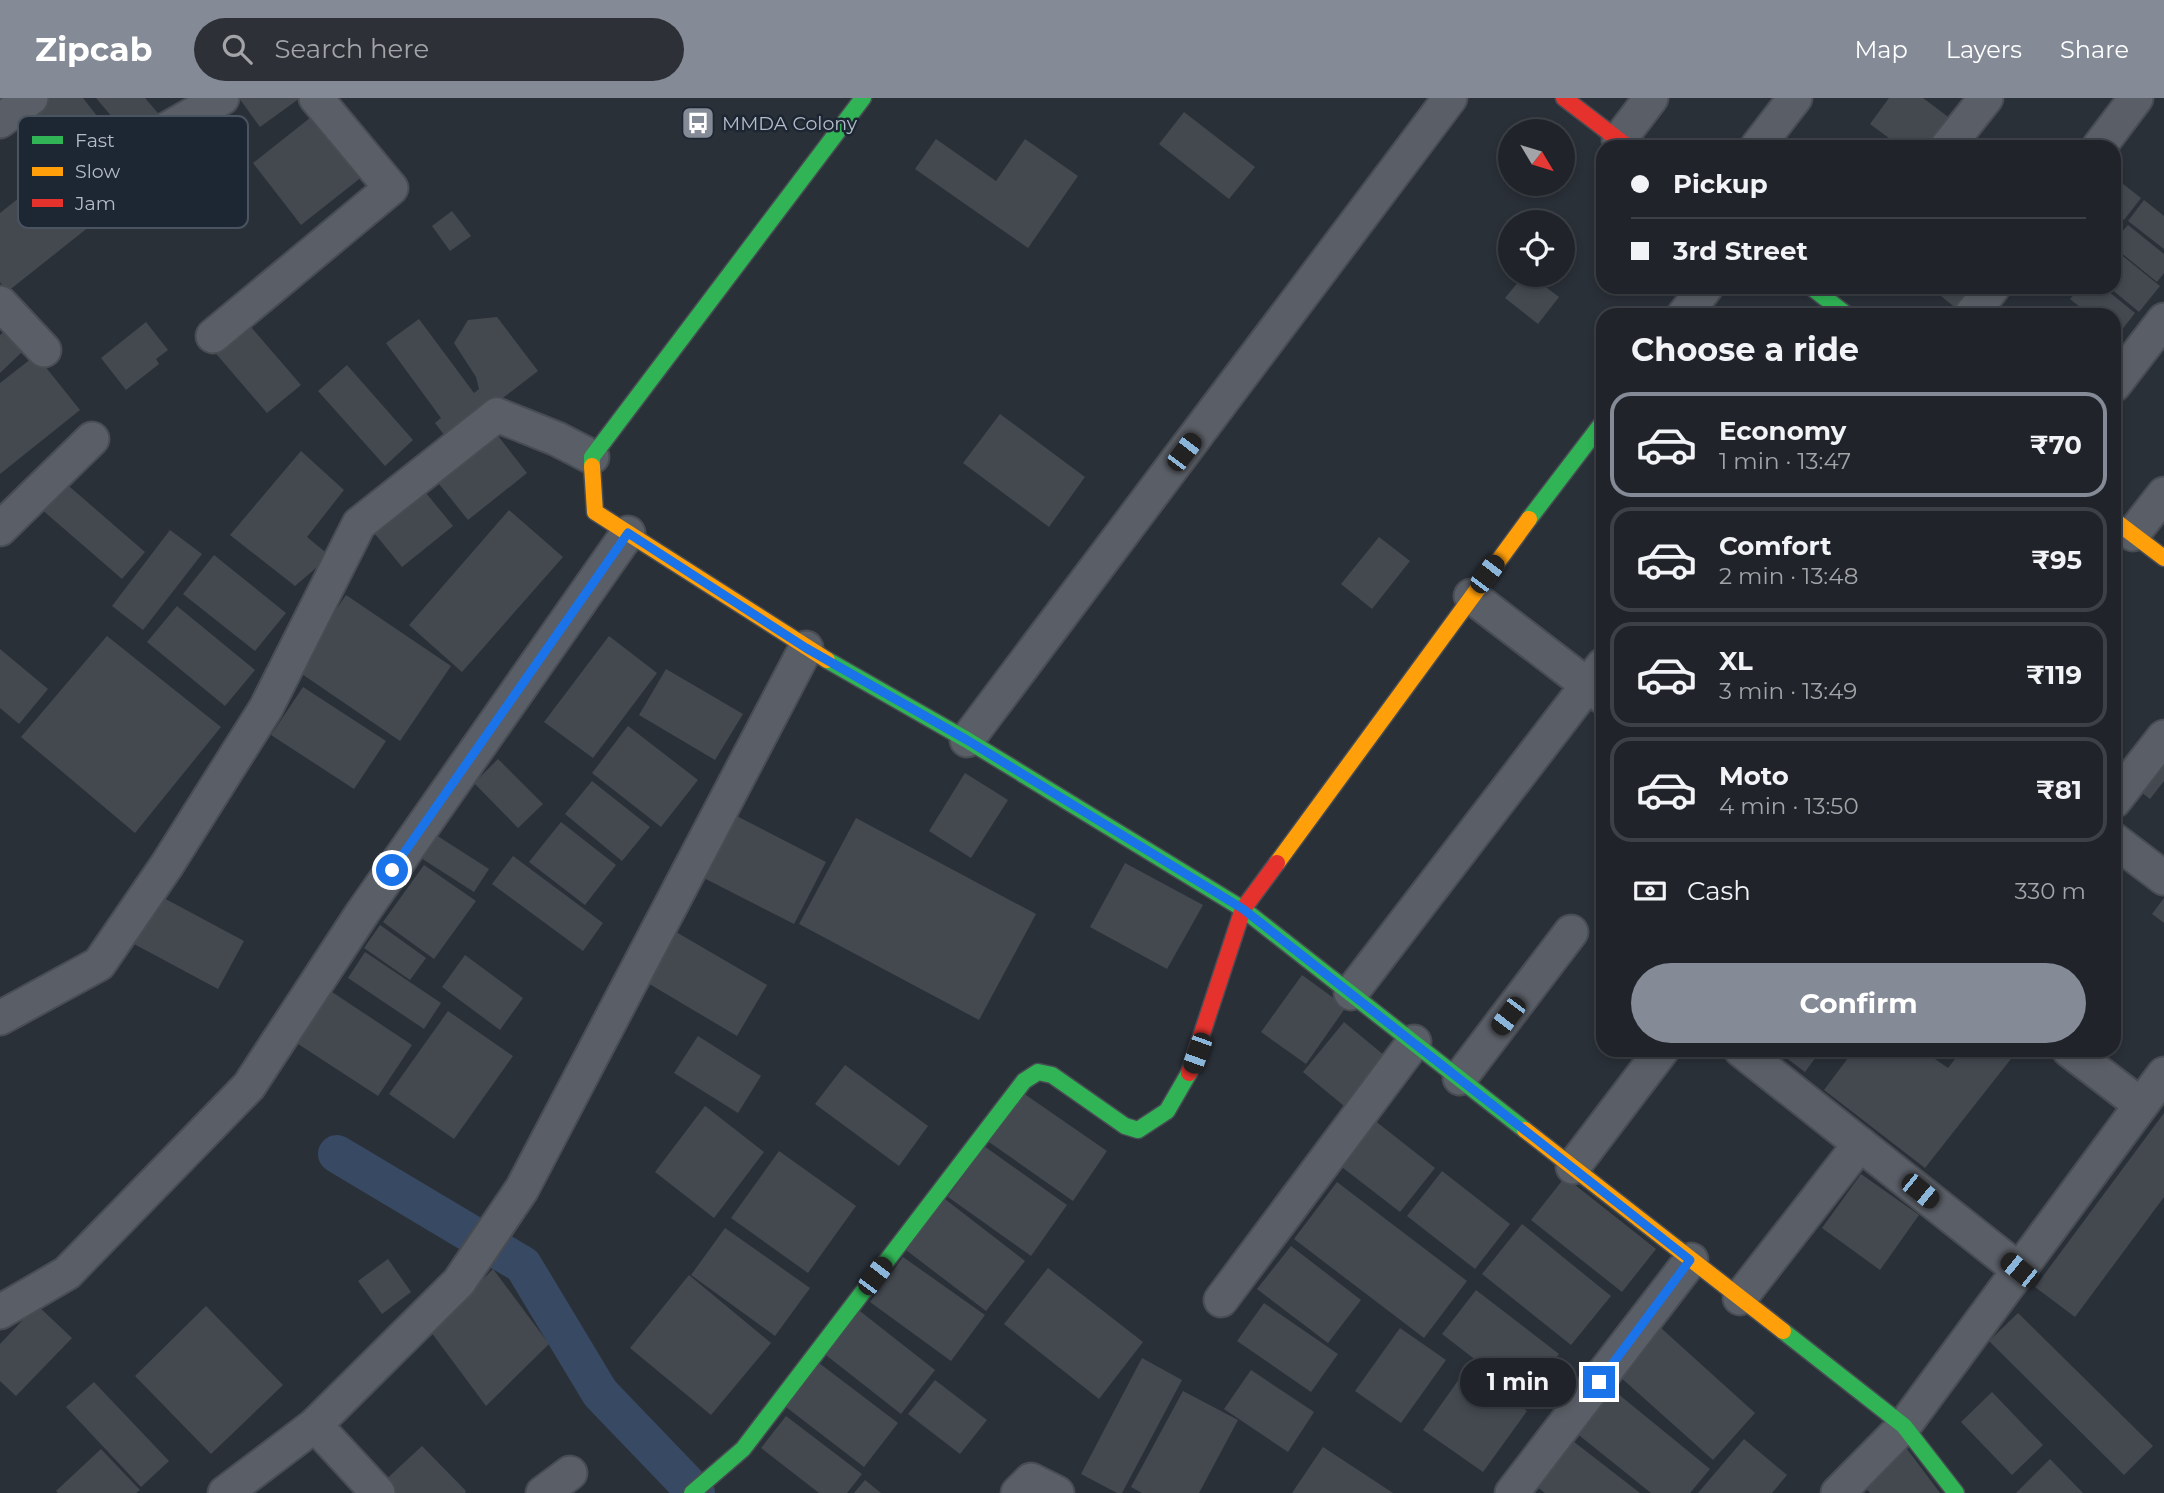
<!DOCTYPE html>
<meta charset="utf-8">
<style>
body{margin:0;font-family:Montserrat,sans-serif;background:#2d3036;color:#f1f3f6;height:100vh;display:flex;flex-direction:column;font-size:26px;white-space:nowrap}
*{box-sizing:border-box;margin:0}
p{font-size:23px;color:#a2a4a8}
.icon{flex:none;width:38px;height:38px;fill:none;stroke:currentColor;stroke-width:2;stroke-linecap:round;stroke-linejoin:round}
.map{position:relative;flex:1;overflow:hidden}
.panel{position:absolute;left:1596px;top:210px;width:525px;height:749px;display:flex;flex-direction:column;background:#20242a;border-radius:21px;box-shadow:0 4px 10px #0003,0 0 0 2px #3d4147}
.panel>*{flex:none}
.hud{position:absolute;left:1596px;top:42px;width:525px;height:154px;border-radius:21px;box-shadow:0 4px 10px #0003,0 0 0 2px #3d4147;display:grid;align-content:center;height:154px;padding:0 35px;background:#20242a}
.needle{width:46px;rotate:128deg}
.fabs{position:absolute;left:1498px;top:21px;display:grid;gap:14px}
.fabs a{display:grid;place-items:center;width:77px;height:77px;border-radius:50%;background:#20242a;box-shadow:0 4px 10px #0003,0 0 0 2px #3d4147;font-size:35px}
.end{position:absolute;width:32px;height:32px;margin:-16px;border:9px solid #1a73e8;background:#fff;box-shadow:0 0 0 4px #fff}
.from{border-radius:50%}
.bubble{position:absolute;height:49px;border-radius:24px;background:#20242a;box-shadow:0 4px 10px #0003,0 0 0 2px #3d4147;font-size:23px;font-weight:700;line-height:49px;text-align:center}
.car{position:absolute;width:21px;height:42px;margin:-21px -10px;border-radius:9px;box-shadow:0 0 5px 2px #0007;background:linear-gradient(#222 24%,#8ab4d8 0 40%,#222 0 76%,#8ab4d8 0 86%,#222 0)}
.hud b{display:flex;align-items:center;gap:24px;height:66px;font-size:26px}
.hud b+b{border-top:2px solid #3d4147}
.hud i{width:18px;height:18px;background:#f1f3f6}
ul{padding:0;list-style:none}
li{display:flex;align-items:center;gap:21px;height:105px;margin:0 14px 10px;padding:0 21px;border:4px solid #3d4147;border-radius:21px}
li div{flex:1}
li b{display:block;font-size:26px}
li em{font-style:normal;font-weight:700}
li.current{border-color:#848b96}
li>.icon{width:63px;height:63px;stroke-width:1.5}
h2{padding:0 35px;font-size:32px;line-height:84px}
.pay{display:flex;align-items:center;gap:18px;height:77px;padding:0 35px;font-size:26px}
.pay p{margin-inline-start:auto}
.cta{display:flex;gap:14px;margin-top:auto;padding:14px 35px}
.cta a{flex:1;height:80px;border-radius:42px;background:#848b96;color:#fff;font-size:28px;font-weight:700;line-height:80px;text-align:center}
header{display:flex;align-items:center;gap:42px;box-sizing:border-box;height:98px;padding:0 35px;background:#848b96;color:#fff}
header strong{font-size:33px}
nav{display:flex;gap:38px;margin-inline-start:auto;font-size:24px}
.search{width:490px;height:63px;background:#2d3036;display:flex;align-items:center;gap:18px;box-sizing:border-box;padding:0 24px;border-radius:38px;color:#a2a4a8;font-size:26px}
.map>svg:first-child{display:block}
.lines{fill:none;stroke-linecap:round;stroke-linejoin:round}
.canal{stroke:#384963;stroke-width:38}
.building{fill:#444950}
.street-casing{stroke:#484c53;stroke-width:37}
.fast-casing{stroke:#484c53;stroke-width:19}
.slow-casing{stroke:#484c53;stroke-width:19}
.jam-casing{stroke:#484c53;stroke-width:19}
.street{stroke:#5a5e66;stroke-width:33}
.fast{stroke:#30b455;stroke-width:16}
.slow{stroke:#ff9f0a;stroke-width:16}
.jam{stroke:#e5322d;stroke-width:16}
.route{stroke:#1a73e8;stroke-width:9}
.labels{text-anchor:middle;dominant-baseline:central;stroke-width:5;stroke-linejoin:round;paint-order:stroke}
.poi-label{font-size:19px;fill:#b4bcc9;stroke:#1d2633;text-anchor:start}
.key{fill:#1d2633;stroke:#4a5360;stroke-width:2}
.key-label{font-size:19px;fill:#b4bcc9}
</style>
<header>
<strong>Zipcab</strong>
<div class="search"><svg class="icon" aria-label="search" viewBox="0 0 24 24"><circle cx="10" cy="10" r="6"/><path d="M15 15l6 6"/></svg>Search here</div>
<nav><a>Map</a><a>Layers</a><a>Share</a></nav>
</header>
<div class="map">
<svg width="2164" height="1395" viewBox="0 0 2164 1395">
<rect width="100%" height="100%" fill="#2a3038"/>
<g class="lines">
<polyline class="canal" points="337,1056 523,1167 600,1295 696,1395"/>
</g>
<g class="building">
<polygon points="49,0 83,0 115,41 63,81 18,24"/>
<polygon points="96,0 145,0 163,21 134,45"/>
<polygon points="239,0 300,0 260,29"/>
<polygon points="1889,0 1923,0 1951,21 1930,49 1901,49 1870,26"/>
<polygon points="1184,14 1255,69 1229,101 1159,46"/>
<polygon points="315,16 363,78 301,127 253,65"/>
<polygon points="936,41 996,83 1025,41 1078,78 1028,150 915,71"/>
<polygon points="49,76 90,128 7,194 0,184 0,115"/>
<polygon points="2114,79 2141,100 2124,122 2114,114"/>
<polygon points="2144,102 2164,118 2164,151 2128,123"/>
<polygon points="452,113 471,138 450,153 432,128"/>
<polygon points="2128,127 2164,156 2164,175 2157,184 2114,149 2114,143"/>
<polygon points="2114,151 2160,188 2139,214 2109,189 2114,189"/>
<polygon points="1524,177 1530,177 1559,199 1538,226 1505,200"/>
<polygon points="1930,189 1976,189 1958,212"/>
<polygon points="2080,189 2103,189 2135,215 2117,238 2114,235 2114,217 2090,217 2070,201"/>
<polygon points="497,219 538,273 448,342 435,325 441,320 386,245 419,221 474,295 479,291 476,279 454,245 468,222"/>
<polygon points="245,222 301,287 267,315 212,251"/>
<polygon points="146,224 168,252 156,261 159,266 126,292 101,260"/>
<polygon points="5,233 23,253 0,275 0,237"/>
<polygon points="36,257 80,312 0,376 0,285"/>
<polygon points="347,267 413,342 385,368 318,293"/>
<polygon points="1000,316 1085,379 1049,429 963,365"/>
<polygon points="491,329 527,375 468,422 431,376"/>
<polygon points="301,353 344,392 307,439 330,458 295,488 230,437"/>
<polygon points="63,383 145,454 122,481 40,410"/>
<polygon points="417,384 453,428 402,469 366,425"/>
<polygon points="509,412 563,459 462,574 409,527"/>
<polygon points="170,432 202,456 143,532 112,508"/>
<polygon points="1379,439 1410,463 1372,511 1341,486"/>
<polygon points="214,457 286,515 255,553 183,496"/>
<polygon points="346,497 451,568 400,643 296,572"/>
<polygon points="177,508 255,572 225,608 147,544"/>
<polygon points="107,538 221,629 135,735 21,639"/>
<polygon points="609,538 657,575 593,660 544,624"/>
<polygon points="0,551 48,591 19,626 0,610"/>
<polygon points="666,571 743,616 715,662 639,617"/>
<polygon points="303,589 386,643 354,691 271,637"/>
<polygon points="628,628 698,682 661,729 592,675"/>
<polygon points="2164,648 2164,683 2150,701 2133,688"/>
<polygon points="498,661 543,706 518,730 474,685"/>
<polygon points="965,675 1008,702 971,760 929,733"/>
<polygon points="592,683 650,729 622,763 565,716"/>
<polygon points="727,713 826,764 794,826 694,775"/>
<polygon points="856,720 1036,816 979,922 799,826"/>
<polygon points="561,724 616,767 585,807 529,764"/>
<polygon points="436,737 489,771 474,794 421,760"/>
<polygon points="513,758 603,825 583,853 492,786"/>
<polygon points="1125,765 1203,807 1167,871 1090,829"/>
<polygon points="424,767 476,803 434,861 383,824"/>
<polygon points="160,798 244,843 218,891 134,846"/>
<polygon points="2164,800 2164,825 2152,816"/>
<polygon points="380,827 426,860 410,882 364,850"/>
<polygon points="671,831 767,887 737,938 641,881"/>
<polygon points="365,854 441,905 424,931 348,880"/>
<polygon points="465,857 523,900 500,932 442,889"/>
<polygon points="1302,877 1346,909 1306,966 1261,934"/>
<polygon points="329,892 412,947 378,998 295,944"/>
<polygon points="448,913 513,958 454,1041 389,996"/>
<polygon points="1344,924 1385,958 1344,1008 1303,974"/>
<polygon points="698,938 761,978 738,1015 674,975"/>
<polygon points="1776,952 1821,952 1805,974"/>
<polygon points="1854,952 1922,952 1948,970 1962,952 2018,952 1925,1070 1824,992"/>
<polygon points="845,967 928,1028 899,1068 815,1006"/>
<polygon points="1023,995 1107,1053 1073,1103 989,1044"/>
<polygon points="705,1008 764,1054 714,1120 655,1074"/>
<polygon points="2164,1015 2164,1099 2075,1219 2035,1189"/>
<polygon points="1369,1018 1435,1070 1400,1114 1334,1063"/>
<polygon points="984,1048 1067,1107 1031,1158 948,1099"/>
<polygon points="779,1053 856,1108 808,1175 731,1120"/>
<polygon points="1442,1073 1510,1126 1475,1171 1407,1118"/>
<polygon points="1861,1076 1919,1117 1880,1172 1822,1130"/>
<polygon points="1565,1079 1656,1151 1622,1194 1531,1122"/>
<polygon points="1337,1084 1467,1183 1424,1240 1294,1141"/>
<polygon points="941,1098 1025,1163 986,1213 902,1149"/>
<polygon points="1522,1126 1611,1198 1571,1247 1482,1176"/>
<polygon points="725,1130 810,1190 775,1238 691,1177"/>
<polygon points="1291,1148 1361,1202 1328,1245 1257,1191"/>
<polygon points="903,1159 985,1217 951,1263 870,1204"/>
<polygon points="388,1161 411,1194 382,1216 358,1183"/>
<polygon points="1048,1170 1143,1244 1099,1301 1004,1226"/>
<polygon points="493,1171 549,1246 486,1308 431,1234"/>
<polygon points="689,1177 771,1245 711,1317 630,1250"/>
<polygon points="1476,1192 1559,1256 1525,1300 1442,1236"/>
<polygon points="1264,1205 1338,1256 1311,1294 1237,1243"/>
<polygon points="37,1207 72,1240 16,1298 0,1283 0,1246"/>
<polygon points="206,1208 283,1287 211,1356 135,1278"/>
<polygon points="856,1210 935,1272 901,1316 822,1254"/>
<polygon points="2018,1215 2153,1348 2124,1377 1989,1243"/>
<polygon points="1400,1230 1446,1262 1401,1325 1355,1293"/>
<polygon points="1661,1230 1755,1315 1713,1362 1618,1277"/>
<polygon points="1142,1260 1182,1282 1122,1395 1117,1395 1081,1376"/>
<polygon points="819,1265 898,1325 864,1369 786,1309"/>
<polygon points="1467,1270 1527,1313 1483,1374 1423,1332"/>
<polygon points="1251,1272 1314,1314 1288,1354 1224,1311"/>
<polygon points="935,1282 987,1322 960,1356 908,1316"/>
<polygon points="94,1284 169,1363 141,1389 66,1309"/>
<polygon points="1606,1286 1710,1371 1690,1395 1651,1395 1570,1330"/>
<polygon points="1183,1293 1238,1322 1199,1395 1142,1395 1131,1389"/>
<polygon points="1992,1294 2043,1347 2012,1377 1961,1324"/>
<polygon points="786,1318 862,1376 847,1395 819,1395 761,1350"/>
<polygon points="1569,1340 1640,1395 1545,1395 1533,1386"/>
<polygon points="1744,1341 1787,1377 1772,1395 1698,1395"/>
<polygon points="1904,1347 1940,1395 1870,1395 1862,1386"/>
<polygon points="422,1348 466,1393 465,1395 387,1395 380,1387"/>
<polygon points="1323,1349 1393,1395 1292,1395"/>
<polygon points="101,1351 140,1392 136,1395 58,1395 56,1393"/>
<polygon points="2050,1361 2083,1395 2016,1395"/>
<polygon points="865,1382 881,1395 854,1395"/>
</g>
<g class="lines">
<defs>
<g id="street">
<polyline points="0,23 31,0"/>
<polyline points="1619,42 1651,0"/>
<polyline points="1757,49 1795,0"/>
<polyline points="1947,49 1986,0"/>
<polyline points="2099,49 2136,0"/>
<polyline points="102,68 222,0"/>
<polyline points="0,205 44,252"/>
<polyline points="1684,217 1706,189"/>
<polyline points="1971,217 1993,189"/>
<polyline points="213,238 391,90 316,0"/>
<polyline points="2114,287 2164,222"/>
<polyline points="0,431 92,341"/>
<polyline points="2133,436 2164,396"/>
<polyline points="1471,498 1603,599"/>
<polyline points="967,642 1450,0"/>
<polyline points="2114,703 2164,639"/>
<polyline points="2114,742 2164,780"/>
<polyline points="1351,895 1603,567"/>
<polyline points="0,920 99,866 167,767 266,610 359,426 497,317 557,341 592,359"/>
<polyline points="1741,952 2019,1172"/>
<polyline points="2069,952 2141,1007"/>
<polyline points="1460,980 1571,834"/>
<polyline points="1573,1069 1662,952"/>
<polyline points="1740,1200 1860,1046"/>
<polyline points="1221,1202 1414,944"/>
<polyline points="0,1214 67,1175 249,988 363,814 628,435"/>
<polyline points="315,1327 378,1395"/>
<polyline points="225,1395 315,1327 459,1184 522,1091 806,550"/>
<polyline points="543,1395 570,1375"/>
<polyline points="1018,1395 1031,1382 1057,1395"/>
<polyline points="1512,1395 1691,1162"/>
<polyline points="1838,1395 1904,1328 2164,976"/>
</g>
<g id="fast">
<polyline points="1811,189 1847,217"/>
<polyline points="592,368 592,359 863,0"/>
<polyline points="1529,421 1603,324"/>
<polyline points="827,562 967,642 1243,811 1525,1032"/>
<polyline points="1783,1233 1904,1328 1956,1395"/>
<polyline points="692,1395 743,1351 1024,983 1038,974 1052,977 1125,1028 1138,1032 1167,1013 1189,975"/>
</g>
<g id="slow">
<polyline points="592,368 595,414 827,562"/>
<polyline points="2114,422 2164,460"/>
<polyline points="1277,765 1529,421"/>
<polyline points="1525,1032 1783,1233"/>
</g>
<g id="jam">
<polyline points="1564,0 1628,49"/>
<polyline points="1189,975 1243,811 1277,765"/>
</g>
</defs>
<use href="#street" class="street-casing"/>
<use href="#fast" class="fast-casing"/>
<use href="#slow" class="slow-casing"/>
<use href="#jam" class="jam-casing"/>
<use href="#street" class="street"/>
<use href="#fast" class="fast"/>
<use href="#slow" class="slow"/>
<use href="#jam" class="jam"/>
</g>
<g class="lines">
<polyline class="route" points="392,772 628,435 806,550 967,642 1243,811 1690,1162 1599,1284"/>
</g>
<defs>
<symbol id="bus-square" viewBox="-11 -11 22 22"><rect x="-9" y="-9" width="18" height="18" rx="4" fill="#848b96" stroke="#1d2633"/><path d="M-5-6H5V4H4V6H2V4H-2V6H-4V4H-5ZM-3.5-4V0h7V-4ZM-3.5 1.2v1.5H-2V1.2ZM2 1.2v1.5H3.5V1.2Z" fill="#fff"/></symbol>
</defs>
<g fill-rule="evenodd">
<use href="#bus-square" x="679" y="6" width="38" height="38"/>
</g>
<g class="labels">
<g class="poi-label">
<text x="722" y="25">MMDA Colony</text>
</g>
</g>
<rect x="18" y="18" width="230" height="112" rx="10" class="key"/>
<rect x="32" y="38" width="31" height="8" fill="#30b455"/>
<rect x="32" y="69" width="31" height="9" fill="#ff9f0a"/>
<rect x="32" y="101" width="31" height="8" fill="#e5322d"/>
<g class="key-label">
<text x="75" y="49">Fast</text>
<text x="75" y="80">Slow</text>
<text x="75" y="112">Jam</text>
</g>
</svg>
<div class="fabs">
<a><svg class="needle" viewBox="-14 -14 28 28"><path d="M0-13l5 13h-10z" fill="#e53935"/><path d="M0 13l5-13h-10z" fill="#a2a4a8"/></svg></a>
<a><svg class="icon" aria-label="locate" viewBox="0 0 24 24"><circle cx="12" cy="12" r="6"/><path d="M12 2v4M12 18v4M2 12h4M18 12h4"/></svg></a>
</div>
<i class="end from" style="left:392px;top:772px"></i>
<i class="end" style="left:1599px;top:1284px"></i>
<div class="bubble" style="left:1460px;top:1260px;width:116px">1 min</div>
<i class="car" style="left:1184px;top:354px;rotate:37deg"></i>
<i class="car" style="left:1487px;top:476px;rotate:37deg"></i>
<i class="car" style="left:1508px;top:918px;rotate:217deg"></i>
<i class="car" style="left:1197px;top:955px;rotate:200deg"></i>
<i class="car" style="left:1920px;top:1093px;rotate:129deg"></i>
<i class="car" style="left:2019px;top:1172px;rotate:309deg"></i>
<i class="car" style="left:875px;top:1178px;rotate:37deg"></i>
<div class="hud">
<b><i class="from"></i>Pickup</b>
<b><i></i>3rd Street</b>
</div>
<section class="panel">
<h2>Choose a ride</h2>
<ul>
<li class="current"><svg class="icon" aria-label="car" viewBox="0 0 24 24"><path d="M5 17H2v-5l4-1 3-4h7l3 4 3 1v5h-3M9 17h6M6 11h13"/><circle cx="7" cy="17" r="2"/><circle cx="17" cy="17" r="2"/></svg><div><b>Economy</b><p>1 min · 13:47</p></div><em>₹70</em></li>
<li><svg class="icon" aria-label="car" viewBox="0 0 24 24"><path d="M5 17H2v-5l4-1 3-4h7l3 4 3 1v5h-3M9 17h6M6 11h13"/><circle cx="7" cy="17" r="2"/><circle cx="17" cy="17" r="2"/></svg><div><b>Comfort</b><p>2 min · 13:48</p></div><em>₹95</em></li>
<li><svg class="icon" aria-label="car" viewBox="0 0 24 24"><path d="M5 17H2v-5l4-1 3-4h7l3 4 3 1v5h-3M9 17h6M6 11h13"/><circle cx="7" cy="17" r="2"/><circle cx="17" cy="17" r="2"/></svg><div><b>XL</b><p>3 min · 13:49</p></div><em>₹119</em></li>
<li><svg class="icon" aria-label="car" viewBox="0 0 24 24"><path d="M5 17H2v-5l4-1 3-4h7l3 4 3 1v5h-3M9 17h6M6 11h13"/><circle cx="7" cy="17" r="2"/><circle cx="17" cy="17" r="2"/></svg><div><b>Moto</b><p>4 min · 13:50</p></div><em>₹81</em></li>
</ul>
<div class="pay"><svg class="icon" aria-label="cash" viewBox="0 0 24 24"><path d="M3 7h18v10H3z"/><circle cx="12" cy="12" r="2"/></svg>Cash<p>330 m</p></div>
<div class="cta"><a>Confirm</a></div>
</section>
</div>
